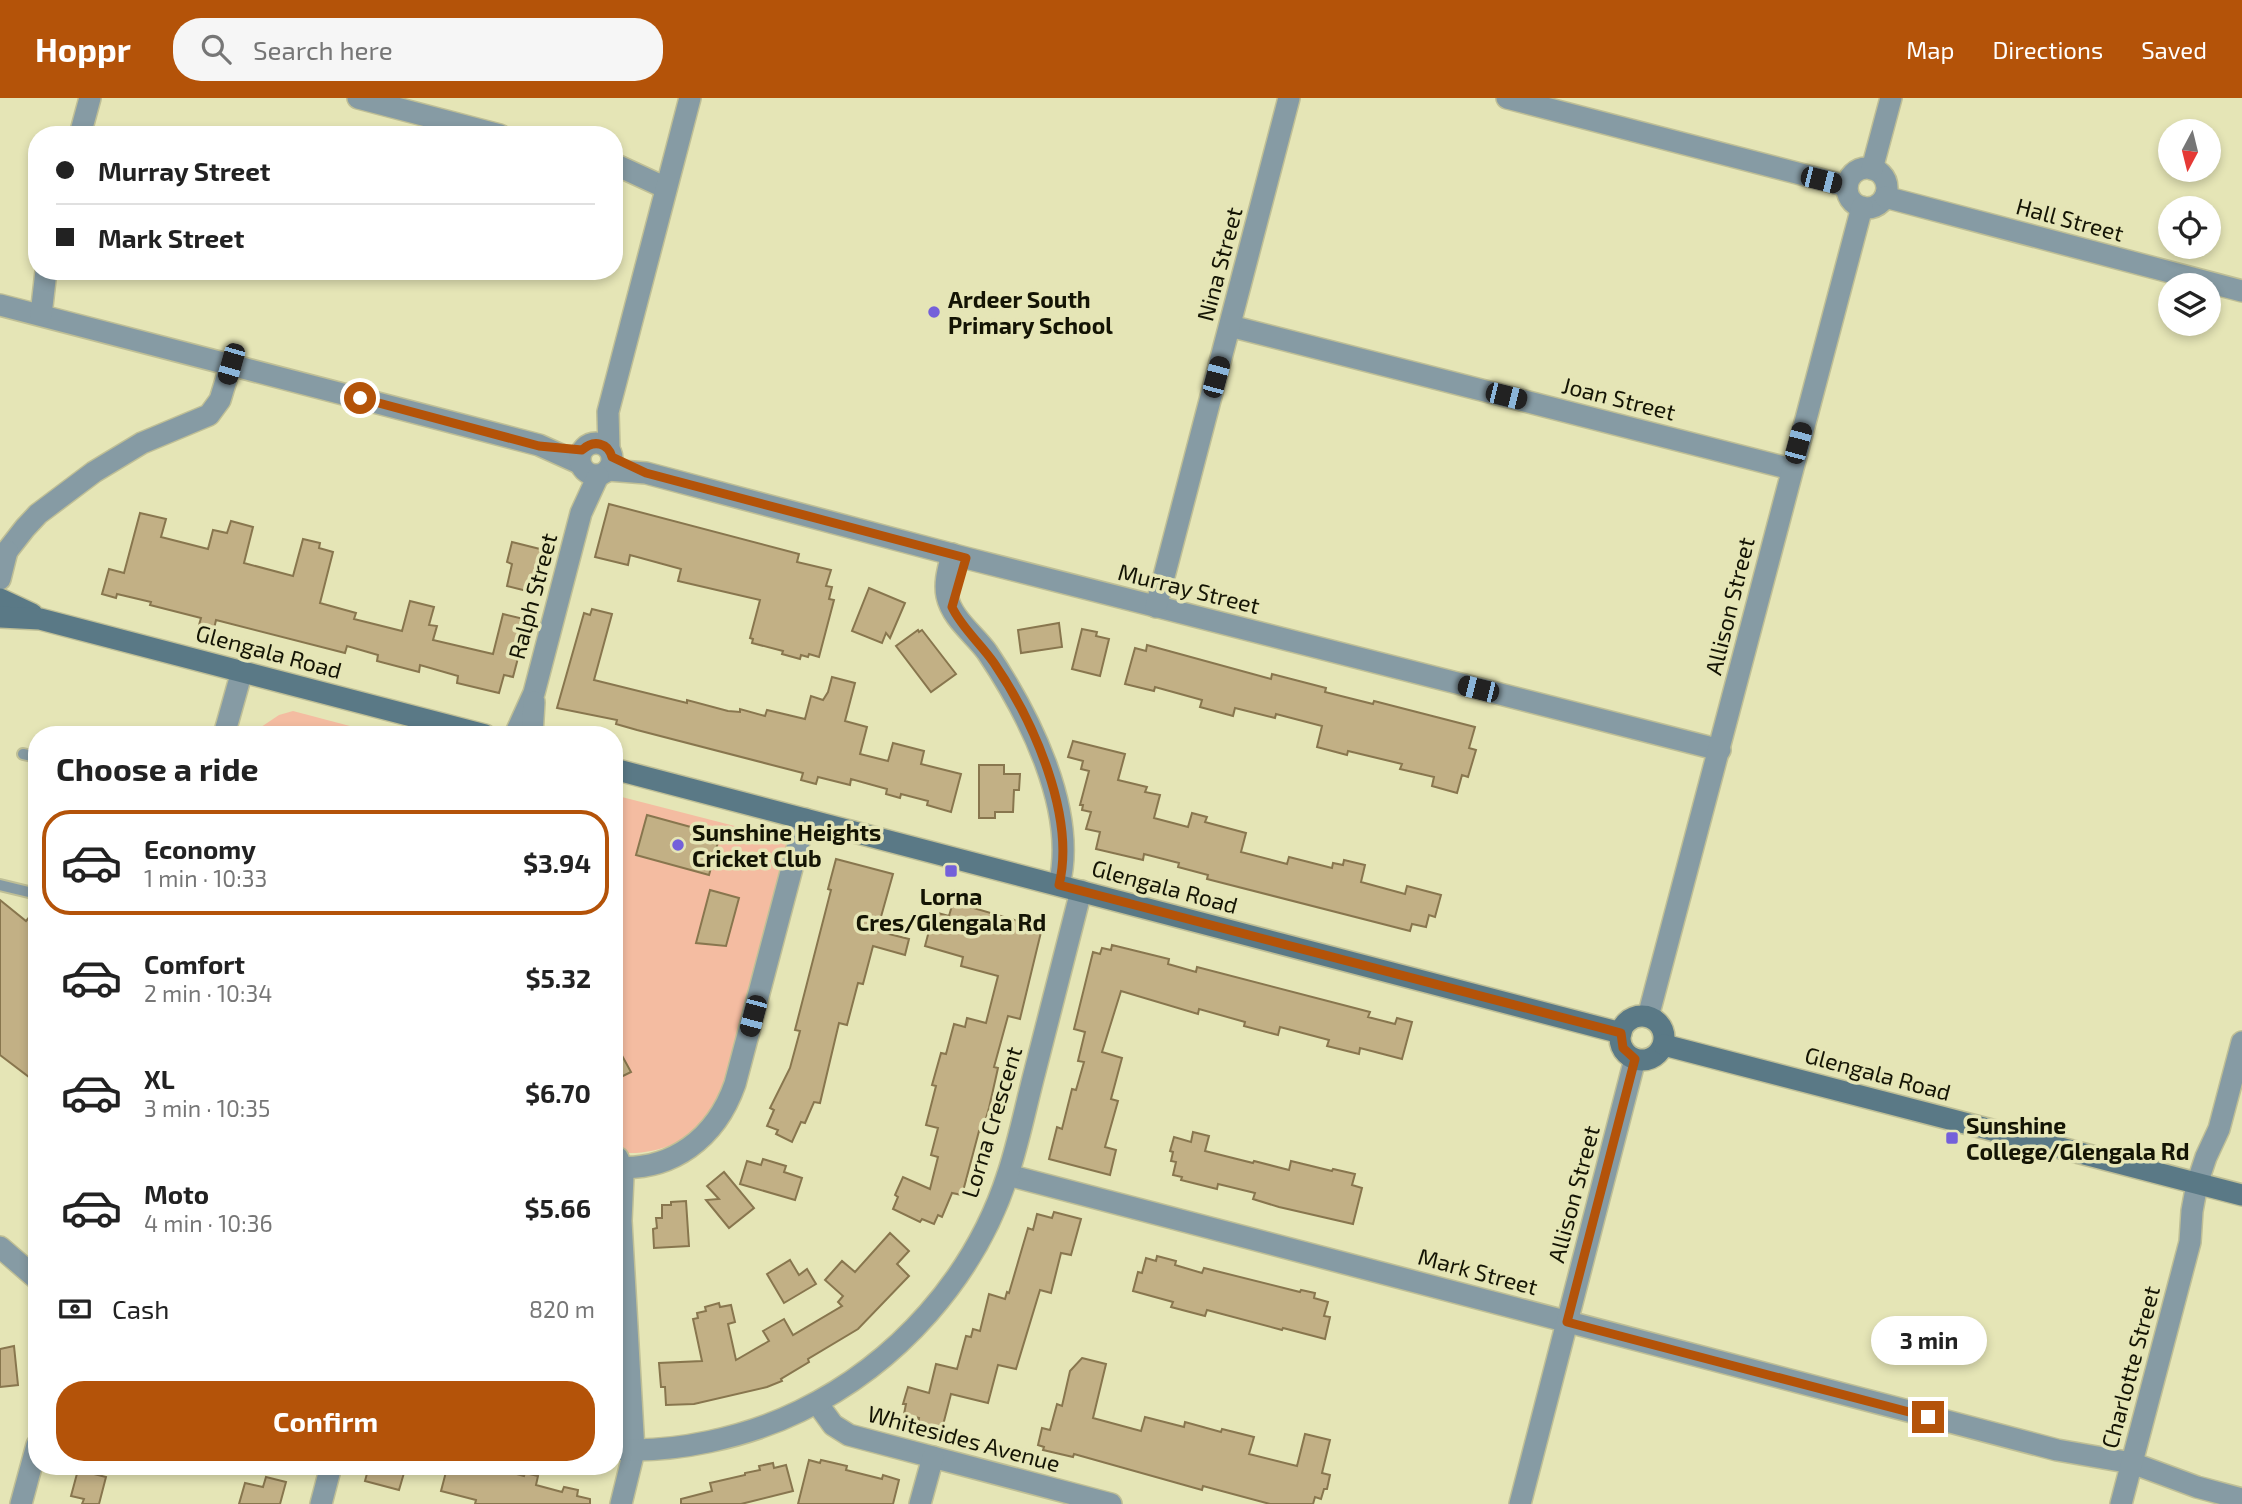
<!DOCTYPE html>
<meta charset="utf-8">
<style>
body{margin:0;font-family:"Exo 2",sans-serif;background:#f6f6f6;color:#222;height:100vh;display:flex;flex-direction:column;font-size:26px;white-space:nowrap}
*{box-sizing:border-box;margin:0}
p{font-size:23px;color:#767676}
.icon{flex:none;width:38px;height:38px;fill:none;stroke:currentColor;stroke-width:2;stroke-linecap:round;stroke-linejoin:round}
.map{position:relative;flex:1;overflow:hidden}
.drawer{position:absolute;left:28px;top:628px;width:595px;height:749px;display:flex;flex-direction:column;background:#fff;border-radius:28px;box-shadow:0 4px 10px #0003}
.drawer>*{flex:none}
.banner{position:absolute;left:28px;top:28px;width:595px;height:154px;border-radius:28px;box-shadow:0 4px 10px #0003;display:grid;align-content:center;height:154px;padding:0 28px;background:#fff}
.needle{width:46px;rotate:187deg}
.fabs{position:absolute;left:2158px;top:21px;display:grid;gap:14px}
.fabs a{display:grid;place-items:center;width:63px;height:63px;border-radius:50%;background:#fff;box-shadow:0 4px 10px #0003;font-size:35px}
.end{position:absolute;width:32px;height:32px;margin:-16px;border:9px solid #b45309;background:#fff;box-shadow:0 0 0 4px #fff}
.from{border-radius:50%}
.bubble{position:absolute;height:49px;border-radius:24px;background:#fff;box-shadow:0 4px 10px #0003;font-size:23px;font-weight:700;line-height:49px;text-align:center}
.car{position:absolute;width:21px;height:42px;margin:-21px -10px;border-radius:9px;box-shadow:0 0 5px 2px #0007;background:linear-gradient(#222 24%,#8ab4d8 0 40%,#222 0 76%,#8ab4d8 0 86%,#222 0)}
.banner b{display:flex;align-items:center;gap:24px;height:66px;font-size:26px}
.banner b+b{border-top:2px solid #e0e0e0}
.banner i{width:18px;height:18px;background:#222}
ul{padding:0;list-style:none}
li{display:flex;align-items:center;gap:21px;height:105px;margin:0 14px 10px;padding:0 14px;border:4px solid transparent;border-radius:28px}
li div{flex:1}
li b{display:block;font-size:26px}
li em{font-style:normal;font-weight:700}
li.selected{border-color:#b45309}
li>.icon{width:63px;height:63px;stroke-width:1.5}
h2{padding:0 28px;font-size:32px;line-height:84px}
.pay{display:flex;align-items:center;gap:18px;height:77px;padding:0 28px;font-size:26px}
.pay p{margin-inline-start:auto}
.button{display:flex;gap:14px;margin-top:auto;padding:14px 28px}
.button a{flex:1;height:80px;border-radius:28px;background:#b45309;color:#fff;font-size:28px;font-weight:700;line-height:80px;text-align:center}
header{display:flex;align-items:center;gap:42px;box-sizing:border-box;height:98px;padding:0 35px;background:#b45309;color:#fff}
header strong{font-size:33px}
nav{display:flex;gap:38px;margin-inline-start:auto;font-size:24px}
.search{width:490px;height:63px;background:#f6f6f6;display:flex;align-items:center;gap:18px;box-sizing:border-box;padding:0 24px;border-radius:28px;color:#767676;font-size:26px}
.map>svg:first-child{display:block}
.green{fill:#f4bca1}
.building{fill:#c2b085;stroke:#88764e;stroke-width:2}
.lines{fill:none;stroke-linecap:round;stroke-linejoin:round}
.lane-casing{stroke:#bfbf96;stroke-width:14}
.street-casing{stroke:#bfbf96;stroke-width:24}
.secondary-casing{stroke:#bfbf96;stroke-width:24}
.lane{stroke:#869ba4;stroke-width:10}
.street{stroke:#869ba4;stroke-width:21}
.secondary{stroke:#5a7986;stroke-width:21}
.route{stroke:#b45309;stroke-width:9}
.poi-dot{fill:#7460da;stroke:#e5e5b6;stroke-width:2.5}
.labels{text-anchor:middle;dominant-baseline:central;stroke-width:7;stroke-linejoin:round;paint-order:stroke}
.street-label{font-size:23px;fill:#141404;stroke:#e5e5b6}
.poi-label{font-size:23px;font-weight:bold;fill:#141404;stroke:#e5e5b6;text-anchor:start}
</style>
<header>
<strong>Hoppr</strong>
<div class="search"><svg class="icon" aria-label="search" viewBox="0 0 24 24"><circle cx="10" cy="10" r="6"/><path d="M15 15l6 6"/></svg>Search here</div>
<nav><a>Map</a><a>Directions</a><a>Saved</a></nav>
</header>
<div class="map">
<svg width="2242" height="1406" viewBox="0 0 2242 1406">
<rect width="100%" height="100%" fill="#e5e5b6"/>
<g class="green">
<polygon points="293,613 384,637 249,637 279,617"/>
<path d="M614 697 785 741 786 747 728 978C723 989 719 1004 712 1014 690 1046 652 1059 614 1054Z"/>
</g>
<g class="building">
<polygon points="609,406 799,456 797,464 831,472 826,488 832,489 829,501 834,502 819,559 809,556 808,559 801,557 800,561 782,556 783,553 752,545 753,541 750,540 760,502 678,483 681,471 630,457 628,467 595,459"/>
<polygon points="140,415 166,421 161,439 208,451 213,432 227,435 231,423 253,429 244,465 293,478 303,441 320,445 319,450 333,454 320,505 356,515 354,521 402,533 410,503 434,509 429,527 437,528 433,542 493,556 503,516 528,522 513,579 504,577 499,595 457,585 458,578 420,567 419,574 377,563 378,557 347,548 345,555 216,522 214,531 199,527 201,520 150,507 151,504 117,496 116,500 102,496 109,471 124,475"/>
<polygon points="512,444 544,452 538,474 534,474 527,493 507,488 512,466 507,464"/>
<polygon points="869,490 905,505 890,540 886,535 882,545 852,533"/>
<polygon points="592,511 612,516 594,582 687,605 687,602 728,613 740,614 740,611 765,618 767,612 805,621 811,598 823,602 828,594 832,579 855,585 845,623 867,629 860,656 888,663 893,645 924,653 921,666 961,676 951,714 927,707 928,703 901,696 900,700 886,696 887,691 851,681 850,687 818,679 816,686 801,682 803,675 637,632 616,626 617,622 557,610 584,515 590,517"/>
<polygon points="1059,525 1062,549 1021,555 1018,532"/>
<polygon points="1082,531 1097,534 1096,538 1109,541 1100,578 1072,571"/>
<polygon points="918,532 919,534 922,532 956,576 931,594 896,548"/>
<polygon points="1147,547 1271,581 1272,576 1326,590 1325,594 1373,606 1374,603 1475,629 1469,650 1476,652 1468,679 1462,677 1457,695 1432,688 1434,679 1400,671 1402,666 1348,653 1347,657 1317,649 1322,628 1276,616 1275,620 1235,610 1233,618 1200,609 1202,602 1155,589 1154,593 1125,586 1135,550 1146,553"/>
<polygon points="1073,643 1125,656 1118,682 1147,689 1145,694 1160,697 1154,720 1188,729 1192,715 1207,719 1205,724 1246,735 1241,754 1287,766 1289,759 1332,770 1333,765 1343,767 1344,762 1365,767 1361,784 1405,796 1407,788 1441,797 1435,819 1429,817 1426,829 1412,826 1410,833 1207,781 1208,777 1178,769 1179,765 1144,756 1143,762 1096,751 1100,734 1086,731 1091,714 1082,712 1083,707 1080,707 1089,673 1081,671 1083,663 1068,659"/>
<polygon points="979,667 1004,667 1004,676 1020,676 1019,692 1014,692 1013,714 995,714 995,720 979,720"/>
<polygon points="647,717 720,737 709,777 636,757"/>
<polygon points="836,761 893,776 877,833 909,841 905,857 873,848 863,886 858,885 847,927 839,925 820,1005 814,1004 805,1025 801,1024 792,1044 776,1036 778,1032 767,1028 774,1012 770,1010 790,970 800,933 795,932 831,792 828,791"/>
<polygon points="710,792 739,800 726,848 696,845"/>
<polygon points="0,802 26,823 37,810 37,968 29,979 0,957"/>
<polygon points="953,804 1042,830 1020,921 1008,918 994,969 998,970 989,1010 982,1034 979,1033 962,1097 952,1095 942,1119 938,1117 934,1126 922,1121 920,1124 893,1111 898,1099 895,1097 903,1079 930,1091 938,1059 931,1057 938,1030 926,1027 936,988 932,987 941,955 946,956 954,926 965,929 967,920 986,925 998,878 961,868 963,859 925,848 934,814 949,818"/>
<polygon points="1112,847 1169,861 1168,866 1196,874 1197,869 1370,914 1368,919 1395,926 1397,920 1412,924 1402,961 1360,950 1359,956 1327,948 1329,942 1280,929 1278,937 1244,928 1245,924 1199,911 1198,916 1121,893 1102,954 1122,960 1111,1001 1118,1003 1105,1049 1116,1052 1110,1077 1049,1061 1057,1029 1062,1031 1072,991 1076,992 1084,964 1078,963 1085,934 1074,931 1093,854 1100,856 1102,850 1111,852"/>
<polygon points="614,943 631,974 619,980 614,972"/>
<polygon points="1193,1034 1209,1038 1205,1053 1253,1065 1254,1063 1289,1072 1291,1063 1332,1073 1333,1071 1355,1076 1352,1087 1362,1090 1353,1126 1279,1109 1253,1101 1255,1095 1218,1086 1217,1091 1181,1082 1182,1079 1173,1077 1176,1064 1171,1063 1173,1054 1170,1053 1174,1039 1191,1044"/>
<polygon points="763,1061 786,1068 784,1074 802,1080 795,1102 740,1086 747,1063 761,1067"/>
<polygon points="724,1074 754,1110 729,1130 706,1102 719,1101 707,1088"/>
<polygon points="686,1103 689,1148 654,1150 653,1131 657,1130 656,1120 662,1120 662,1107 671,1107 671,1104"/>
<polygon points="1054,1114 1081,1121 1071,1157 1061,1155 1051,1195 1040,1192 1016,1271 998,1267 988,1305 951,1296 942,1331 918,1325 919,1320 904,1316 906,1306 903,1306 908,1289 929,1295 936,1266 957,1271 966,1238 971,1239 973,1231 980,1233 989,1196 1005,1201 1007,1194 1009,1195 1028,1130 1033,1132 1037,1116 1052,1120"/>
<polygon points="890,1135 909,1153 897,1166 909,1178 858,1231 808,1261 809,1264 781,1281 782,1283 767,1289 694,1306 666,1307 665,1289 661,1289 659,1265 702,1263 693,1221 698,1220 697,1215 706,1213 705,1209 719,1205 720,1209 731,1207 735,1224 728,1226 736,1262 769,1243 763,1233 784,1221 793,1237 842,1208 838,1204 843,1198 825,1182 842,1163 855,1174"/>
<polygon points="1157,1158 1176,1163 1175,1167 1202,1175 1204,1170 1300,1194 1301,1192 1315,1195 1314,1200 1328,1204 1324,1218 1330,1219 1325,1241 1283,1230 1282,1232 1207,1212 1205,1218 1171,1209 1173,1204 1133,1193 1138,1174 1142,1175 1146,1160 1156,1163"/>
<polygon points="790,1162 799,1177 807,1171 816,1186 784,1205 767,1176"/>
<polygon points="14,1248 18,1287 0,1289 0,1251"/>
<polygon points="1082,1260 1106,1266 1093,1320 1141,1333 1145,1319 1184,1329 1185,1324 1221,1334 1222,1331 1254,1339 1249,1356 1297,1368 1305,1336 1330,1342 1322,1375 1330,1377 1327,1391 1324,1391 1321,1401 1315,1399 1313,1406 1270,1406 1203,1388 1202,1392 1074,1356 1073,1359 1043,1352 1044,1349 1038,1347 1042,1330 1050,1332 1057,1306 1062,1308 1070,1273"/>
<polygon points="809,1362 820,1365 821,1362 847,1368 846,1372 882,1381 883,1377 899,1382 893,1406 798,1406"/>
<polygon points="773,1365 774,1370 786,1367 793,1393 741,1406 681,1406 681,1401 712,1393 710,1385 745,1377 745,1375 760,1372 759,1368"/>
<polygon points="369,1368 406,1368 399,1392 365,1383"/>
<polygon points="453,1368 487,1368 524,1378 525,1375 538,1378 536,1387 562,1394 564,1389 578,1392 577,1398 590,1401 590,1406 475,1406 476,1402 441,1393 447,1370 452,1372"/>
<polygon points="78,1372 106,1379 99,1406 82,1406 84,1401 71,1398"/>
<polygon points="266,1379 286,1384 280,1406 239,1406 245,1385 263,1389"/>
</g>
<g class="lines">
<defs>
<g id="lane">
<polyline points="23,656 37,659"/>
<polyline points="0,787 37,796"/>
</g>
<g id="street">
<polyline points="358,0 500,37"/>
<polyline points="1507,0 1847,88"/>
<polyline points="80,37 90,0"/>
<polyline points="614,66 666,90"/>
<circle cx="1867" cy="90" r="20"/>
<polyline points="1872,71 1891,0"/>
<polyline points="1885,99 2242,193"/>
<polyline points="0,207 539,347 579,365"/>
<polyline points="41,217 46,173"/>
<polyline points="1230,228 1791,371"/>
<circle cx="596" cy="361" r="16"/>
<polyline points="609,351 608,314 690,0"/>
<polyline points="608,372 646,375 966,460 1720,652"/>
<path d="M952 456C949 469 944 484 947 498 952 521 974 536 987 554 1028 615 1078 712 1059 787"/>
<polyline points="0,462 25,430 38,416 94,374 142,345 209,317 220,302 231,266"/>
<polyline points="0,481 7,453"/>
<polyline points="1156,509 1289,0"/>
<polyline points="224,637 242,573"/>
<polyline points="515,637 534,595 581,415 598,378"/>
<polyline points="532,637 534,604"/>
<polyline points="1648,919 1862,109"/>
<polyline points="618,1060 623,1078 621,1123 634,1353 621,1406"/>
<path d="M614 1069C672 1074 716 1040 735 986L805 721"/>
<polyline points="1008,1077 2057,1352 2132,1365 2197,1389 2242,1401"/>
<polyline points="0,1149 37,1181"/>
<polyline points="817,1305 833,1327 849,1337 1111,1406"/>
<path d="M614 1351C673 1356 747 1339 800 1313 897 1266 975 1179 1008 1076 1019 1043 1026 1007 1035 973 1050 913 1066 853 1081 793"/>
<polyline points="21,1406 37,1347"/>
<polyline points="321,1406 331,1368"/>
<polyline points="920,1406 933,1359"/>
<polyline points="1520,1406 1635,961"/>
<polyline points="2121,1406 2190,1144 2192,1113 2197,1086 2206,1059 2219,1031 2242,944"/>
</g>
<g id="secondary">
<polyline points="0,501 32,516"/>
<polyline points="0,519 40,521 485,637"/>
<polyline points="614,671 1621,935"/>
<circle cx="1642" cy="940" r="22"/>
<polyline points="1664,947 2242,1097"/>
</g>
</defs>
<use href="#lane" class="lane-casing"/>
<use href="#street" class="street-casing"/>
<use href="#secondary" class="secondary-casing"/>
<use href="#lane" class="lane"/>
<use href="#street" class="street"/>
<use href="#secondary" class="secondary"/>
</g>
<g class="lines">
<path class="route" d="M360 300 539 348 582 352C594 341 608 345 612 359L646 375 966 460 952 509C961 529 981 546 994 565 1033 622 1076 718 1059 787L1621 935 1623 950 1635 961 1567 1224 1928 1319"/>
</g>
<g class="poi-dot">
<circle cx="934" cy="214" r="7"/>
<circle cx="678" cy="747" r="7"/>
<rect x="944" y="766" width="14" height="14" rx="3.5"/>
<rect x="1945" y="1033" width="14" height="14" rx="3.5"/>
</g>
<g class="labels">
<g class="street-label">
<text transform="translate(2070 121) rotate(15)">Hall Street</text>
<text transform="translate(1219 166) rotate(-75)">Nina Street</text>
<text transform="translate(1619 300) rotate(14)">Joan Street</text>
<text transform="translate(1189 490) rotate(14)">Murray Street</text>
<text transform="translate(532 498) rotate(-75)">Ralph Street</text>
<text transform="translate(1729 508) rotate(-76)">Allison Street</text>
<text transform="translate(269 553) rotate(15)">Glengala Road</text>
<text transform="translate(1165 788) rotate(15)">Glengala Road</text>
<text transform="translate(1878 975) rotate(15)">Glengala Road</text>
<text transform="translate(991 1024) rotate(-73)">Lorna Crescent</text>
<text transform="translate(1573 1096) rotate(-75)">Allison Street</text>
<text transform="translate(1478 1173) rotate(15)">Mark Street</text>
<text transform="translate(2130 1269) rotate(-75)">Charlotte Street</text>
<text transform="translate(964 1340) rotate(15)">Whitesides Avenue</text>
</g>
<g class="poi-label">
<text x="948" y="201">Ardeer South<tspan x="948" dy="26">Primary School</tspan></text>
<text x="692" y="734">Sunshine Heights<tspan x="692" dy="26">Cricket Club</tspan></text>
<text x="951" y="798" text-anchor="middle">Lorna<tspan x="951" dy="26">Cres/Glengala Rd</tspan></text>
<text x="1966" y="1027">Sunshine<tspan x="1966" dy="26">College/Glengala Rd</tspan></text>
</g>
</g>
</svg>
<div class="fabs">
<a><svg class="needle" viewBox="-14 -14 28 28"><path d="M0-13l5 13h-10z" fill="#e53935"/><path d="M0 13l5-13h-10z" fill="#767676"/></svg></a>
<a><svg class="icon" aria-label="locate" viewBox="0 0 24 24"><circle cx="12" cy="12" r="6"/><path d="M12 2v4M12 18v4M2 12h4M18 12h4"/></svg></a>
<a><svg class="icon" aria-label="layers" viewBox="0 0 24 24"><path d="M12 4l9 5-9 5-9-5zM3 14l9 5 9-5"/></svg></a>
</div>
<i class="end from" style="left:360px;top:300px"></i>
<i class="end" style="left:1928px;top:1319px"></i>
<div class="bubble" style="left:1871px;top:1218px;width:116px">3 min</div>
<i class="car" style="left:1821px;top:82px;rotate:104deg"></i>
<i class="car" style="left:231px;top:266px;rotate:196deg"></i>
<i class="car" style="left:1216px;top:279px;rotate:15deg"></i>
<i class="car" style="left:1506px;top:298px;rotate:104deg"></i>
<i class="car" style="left:1798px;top:345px;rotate:15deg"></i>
<i class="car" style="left:1478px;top:591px;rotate:284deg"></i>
<i class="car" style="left:753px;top:918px;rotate:195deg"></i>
<div class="banner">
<b><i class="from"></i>Murray Street</b>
<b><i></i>Mark Street</b>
</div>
<section class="drawer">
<h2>Choose a ride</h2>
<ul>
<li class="selected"><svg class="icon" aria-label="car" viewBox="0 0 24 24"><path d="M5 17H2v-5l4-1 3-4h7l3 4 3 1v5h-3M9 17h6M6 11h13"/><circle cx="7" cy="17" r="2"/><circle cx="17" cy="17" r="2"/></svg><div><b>Economy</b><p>1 min · 10:33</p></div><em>$3.94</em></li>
<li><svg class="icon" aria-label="car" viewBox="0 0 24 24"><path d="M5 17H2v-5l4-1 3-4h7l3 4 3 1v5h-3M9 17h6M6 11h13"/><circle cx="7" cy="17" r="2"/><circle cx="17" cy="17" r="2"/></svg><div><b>Comfort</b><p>2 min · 10:34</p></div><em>$5.32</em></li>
<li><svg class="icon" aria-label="car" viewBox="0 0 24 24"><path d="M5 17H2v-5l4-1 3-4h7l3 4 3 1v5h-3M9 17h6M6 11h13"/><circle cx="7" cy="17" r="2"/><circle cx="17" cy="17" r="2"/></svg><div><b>XL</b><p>3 min · 10:35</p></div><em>$6.70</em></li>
<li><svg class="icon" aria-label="car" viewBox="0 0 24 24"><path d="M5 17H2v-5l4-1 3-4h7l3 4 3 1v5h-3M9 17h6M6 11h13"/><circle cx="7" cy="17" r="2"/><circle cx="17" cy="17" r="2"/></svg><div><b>Moto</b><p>4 min · 10:36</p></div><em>$5.66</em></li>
</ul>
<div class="pay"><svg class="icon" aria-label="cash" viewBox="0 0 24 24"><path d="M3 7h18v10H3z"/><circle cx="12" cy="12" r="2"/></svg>Cash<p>820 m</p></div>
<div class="button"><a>Confirm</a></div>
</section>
</div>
